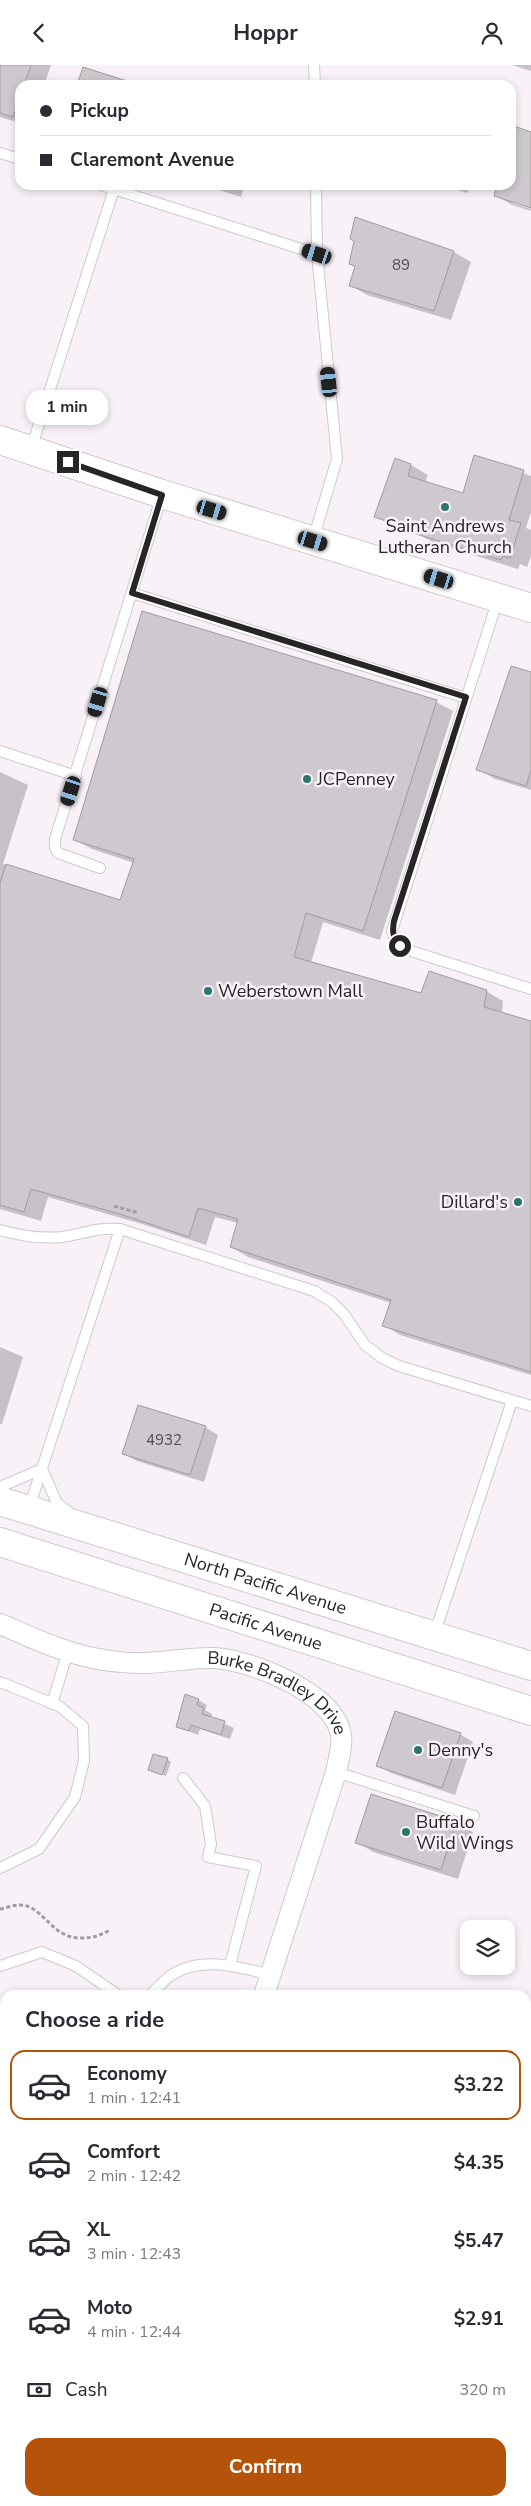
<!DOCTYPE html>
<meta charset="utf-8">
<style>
body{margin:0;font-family:"Nunito Sans",sans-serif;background:#f2f2f3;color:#2b2b33;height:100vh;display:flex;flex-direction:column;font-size:19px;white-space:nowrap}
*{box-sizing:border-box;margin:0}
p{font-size:16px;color:#7c7c81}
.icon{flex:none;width:28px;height:28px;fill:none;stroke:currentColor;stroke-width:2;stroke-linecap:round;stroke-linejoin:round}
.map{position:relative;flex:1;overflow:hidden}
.panel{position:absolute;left:0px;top:1925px;width:531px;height:516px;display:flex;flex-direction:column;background:#fff;border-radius:15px 15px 0 0;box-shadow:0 2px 8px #0003}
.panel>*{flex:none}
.banner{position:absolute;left:15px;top:15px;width:501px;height:110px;border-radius:15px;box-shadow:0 2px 8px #0003;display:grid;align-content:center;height:110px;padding:0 25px;background:#fff}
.tools{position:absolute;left:460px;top:1855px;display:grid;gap:10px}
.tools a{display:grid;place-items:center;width:55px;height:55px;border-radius:10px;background:#fff;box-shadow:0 2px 8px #0003;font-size:25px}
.end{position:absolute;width:22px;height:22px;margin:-11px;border:6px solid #272527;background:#fff;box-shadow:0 0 0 2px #fff}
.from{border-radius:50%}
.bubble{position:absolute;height:35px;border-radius:15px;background:#fff;box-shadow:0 2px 8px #0003;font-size:16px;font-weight:700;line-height:35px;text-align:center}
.car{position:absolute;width:15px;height:30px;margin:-15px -8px;border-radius:6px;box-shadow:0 0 4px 1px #0007;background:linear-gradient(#222 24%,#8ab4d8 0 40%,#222 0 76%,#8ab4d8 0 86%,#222 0)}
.banner b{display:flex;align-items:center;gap:18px;height:48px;font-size:19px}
.banner b+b{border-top:1px solid #e1e1e2}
.banner i{width:12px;height:12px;background:#2b2b33}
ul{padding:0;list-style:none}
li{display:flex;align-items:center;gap:15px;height:70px;margin:0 10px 8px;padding:0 15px;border:2px solid transparent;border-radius:15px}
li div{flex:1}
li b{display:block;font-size:19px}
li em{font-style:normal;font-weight:700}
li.active{border-color:#b45309}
li>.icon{width:45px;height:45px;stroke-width:1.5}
h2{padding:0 25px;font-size:22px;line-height:60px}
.pay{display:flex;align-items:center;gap:12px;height:55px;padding:0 25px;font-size:19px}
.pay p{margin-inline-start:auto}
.primary-button{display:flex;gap:10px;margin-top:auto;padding:10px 25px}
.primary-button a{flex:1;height:58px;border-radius:15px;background:#b45309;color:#fff;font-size:20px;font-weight:700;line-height:58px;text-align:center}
header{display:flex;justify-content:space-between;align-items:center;height:65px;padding:0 25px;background:#fff;font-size:22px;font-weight:700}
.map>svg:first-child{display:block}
.shadow{fill:#0003}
.building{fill:#cec9ce;stroke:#9f9b9f}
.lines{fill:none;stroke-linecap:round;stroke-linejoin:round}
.lane-casing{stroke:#cec9ce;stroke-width:12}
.street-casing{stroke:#cec9ce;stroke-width:22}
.secondary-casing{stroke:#cec9ce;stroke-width:30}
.primary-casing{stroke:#cec9ce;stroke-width:30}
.path{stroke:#a19ca1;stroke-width:3;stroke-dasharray:4 2.5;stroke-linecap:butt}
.lane{stroke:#fff;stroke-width:10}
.street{stroke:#fff;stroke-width:20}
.secondary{stroke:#fff;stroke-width:28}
.primary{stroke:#fff;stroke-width:28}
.route{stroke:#272527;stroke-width:6}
.poi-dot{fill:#2c746c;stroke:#f8f2f8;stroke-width:2}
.labels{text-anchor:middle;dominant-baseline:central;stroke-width:5;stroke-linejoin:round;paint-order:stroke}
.number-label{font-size:15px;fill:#514e51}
.poi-label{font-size:18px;fill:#272527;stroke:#f8f2f8;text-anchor:start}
.street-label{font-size:18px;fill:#272527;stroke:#f8f2f8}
</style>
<header><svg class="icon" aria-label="back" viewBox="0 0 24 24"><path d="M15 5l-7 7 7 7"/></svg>Hoppr<svg class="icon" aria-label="person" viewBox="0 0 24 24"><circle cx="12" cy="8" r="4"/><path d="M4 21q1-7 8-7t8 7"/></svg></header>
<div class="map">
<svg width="531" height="2441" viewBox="0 0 531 2441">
<rect width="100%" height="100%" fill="#f8f2f8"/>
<g class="shadow">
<polygon points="0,0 51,0 44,20 20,20 20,58 0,52"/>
<polygon points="512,0 531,0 531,6"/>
<polygon points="531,69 531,141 512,135 512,138 531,144 531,146 512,140 495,130 499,120 511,120"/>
<polygon points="203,120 245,120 241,132"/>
<polygon points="442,120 470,120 467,128"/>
<polygon points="356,154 454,187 471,197 451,255 367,230 350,220 356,201"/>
<polygon points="475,391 531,411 531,447 526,463 531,465 531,491 527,502 520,499 518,504 434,478 420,470 392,461 375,451 411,400 428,410 425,417 464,429"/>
<polygon points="531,609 531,725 495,714 478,704"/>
<polygon points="436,637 453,646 380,875 323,857 311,898 422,929 486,926 503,936 502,948 531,957 531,1310 400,1270 384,1260 391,1238 248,1192 231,1182 238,1158 215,1152 206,1180 142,1159 48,1132 41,1156 0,1144 0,707 28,720 3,799 121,836 134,798 92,784 75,775"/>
<polygon points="0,1282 23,1292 2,1359 0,1359"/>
<polygon points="205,1362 218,1370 204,1417 137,1396 124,1389"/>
<polygon points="198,1635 207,1640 205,1645 212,1649 211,1653 234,1663 230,1674 200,1664 198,1670 178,1662"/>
<polygon points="460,1669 473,1677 455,1730 391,1708 378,1701"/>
<polygon points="167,1694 171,1697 166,1711 153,1707"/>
<polygon points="371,1731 456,1758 473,1767 458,1814 373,1787 357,1777"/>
<polygon points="526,2028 531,2029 531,2307 526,2305"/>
<polygon points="526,2408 531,2409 531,2441 496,2441 497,2436 526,2436"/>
<polygon points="173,2436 324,2436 323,2441 171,2441"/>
</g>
<g class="building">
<polygon points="0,0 31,0 24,20 20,20 20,33 13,52 0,48"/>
<polygon points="83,2 130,17 130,20 77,20"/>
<polygon points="511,60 531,67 531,143 494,131 497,120 511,120"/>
<polygon points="355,152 454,186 434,246 349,221 355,201 349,199 354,176 350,174"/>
<polygon points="474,390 524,405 509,455 521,458 510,493 503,491 501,495 462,483 416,469 417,466 374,452 395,393 411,399 408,411 463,428"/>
<polygon points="142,546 437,635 363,866 306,848 294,892 421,928 429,906 487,925 484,942 531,956 531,1307 382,1261 391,1235 230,1182 238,1154 198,1143 189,1172 123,1150 31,1124 24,1147 0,1140 0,818 6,799 120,835 134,794 73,775"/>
<polygon points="511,601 531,607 531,705 526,721 476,705"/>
<polygon points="138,1340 206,1361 190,1410 122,1389"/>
<polygon points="185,1629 199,1634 197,1640 204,1643 202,1649 225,1656 221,1670 191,1660 189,1666 176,1662"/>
<polygon points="395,1646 461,1668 442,1723 376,1701"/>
<polygon points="153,1689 168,1693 162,1710 148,1705"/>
<polygon points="371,1729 456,1756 441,1805 355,1778"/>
</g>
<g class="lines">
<defs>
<g id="lane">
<polyline points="314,0 315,20"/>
<polyline points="0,88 20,94"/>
<polyline points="101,120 317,189"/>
<polyline points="31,384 114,124"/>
<polyline points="313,475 337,394 317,189 316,120"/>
<polyline points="132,528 466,633"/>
<path d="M498 534 392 866C396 879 402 881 414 887L531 924"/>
<polyline points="0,686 76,711"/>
<polyline points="100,803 58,788 55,783 55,774 162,430"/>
<path d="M0 1165C21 1171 40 1174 62 1172 83 1169 97 1162 120 1164L314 1226 332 1237 344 1249 365 1280 382 1293 399 1301 531 1341"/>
<polyline points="0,1422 42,1404 57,1438 70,1448"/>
<polyline points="29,1443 120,1164"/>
<polyline points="434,1570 512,1336"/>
<polyline points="0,1617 59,1641 83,1661 84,1696 75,1732 39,1784 0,1803"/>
<polyline points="52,1639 68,1586"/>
<polyline points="336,1707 474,1751"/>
<polyline points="183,1713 205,1741 211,1779 208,1792 256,1801 230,1900"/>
<polyline points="0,1901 42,1887 76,1901 118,1930"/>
<path d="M150 1930C157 1924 163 1916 170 1911 201 1890 238 1902 271 1910"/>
<polyline points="0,2121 5,2126"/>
<polyline points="0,2178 5,2182"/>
<polyline points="526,2335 531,2336"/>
<polyline points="0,2358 5,2354"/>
<polyline points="376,2436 391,2441"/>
<polyline points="134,2441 135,2436"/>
<polyline points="328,2441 329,2436"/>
<polyline points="469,2441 470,2436"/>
</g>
<g id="street">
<path id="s1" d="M0 1559C33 1573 68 1590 104 1595 116 1597 130 1598 142 1598 166 1598 190 1592 214 1593 251 1595 335 1628 341 1670 343 1681 338 1696 336 1707L264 1930"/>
<polyline points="526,2373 531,2375"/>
<polyline points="50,2441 56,2436"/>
</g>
<polyline id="secondary" points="0,375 162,429 531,543"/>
<g id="primary">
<path id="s2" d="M0 1436 531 1601"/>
<path id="s3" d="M0 1477 531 1646"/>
</g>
</defs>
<use href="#lane" class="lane-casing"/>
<use href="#street" class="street-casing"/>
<use href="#secondary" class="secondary-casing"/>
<use href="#primary" class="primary-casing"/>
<g class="path">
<polyline points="114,1141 139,1148"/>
<path d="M0 1844C6 1843 13 1840 19 1840 43 1839 51 1874 81 1873 93 1873 99 1871 110 1865"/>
</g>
<use href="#lane" class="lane"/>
<use href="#street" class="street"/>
<use href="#secondary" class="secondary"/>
<use href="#primary" class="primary"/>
</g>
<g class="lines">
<path class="route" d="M68 397 162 430 132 528 466 632 394 856C392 867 393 873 400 881"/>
</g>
<g class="poi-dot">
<circle cx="445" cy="442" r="5"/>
<circle cx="307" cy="714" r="5"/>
<circle cx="208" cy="926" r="5"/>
<circle cx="518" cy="1137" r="5"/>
<circle cx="418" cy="1685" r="5"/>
<circle cx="406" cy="1767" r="5"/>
</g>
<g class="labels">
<g class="number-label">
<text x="401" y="200">89</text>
<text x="164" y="1375">4932</text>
</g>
<g class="poi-label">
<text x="445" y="461" text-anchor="middle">Saint Andrews<tspan x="445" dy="21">Lutheran Church</tspan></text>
<text x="317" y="714">JCPenney</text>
<text x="218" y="926">Weberstown Mall</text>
<text x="508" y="1137" text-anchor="end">Dillard's</text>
<text x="428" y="1685">Denny's</text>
<text x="416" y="1757">Buffalo<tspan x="416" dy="21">Wild Wings</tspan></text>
</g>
<g class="street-label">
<text stroke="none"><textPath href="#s2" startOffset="278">North Pacific Avenue</textPath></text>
<text stroke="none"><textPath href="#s3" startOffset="279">Pacific Avenue</textPath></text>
<text stroke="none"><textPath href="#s1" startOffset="295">Burke Bradley Drive</textPath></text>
</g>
</g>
</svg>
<div class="tools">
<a><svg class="icon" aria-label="layers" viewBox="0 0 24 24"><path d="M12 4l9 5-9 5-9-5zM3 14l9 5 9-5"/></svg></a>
</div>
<i class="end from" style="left:400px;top:881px"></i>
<i class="end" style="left:68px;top:397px"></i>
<div class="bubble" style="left:26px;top:325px;width:82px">1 min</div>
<i class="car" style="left:317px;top:189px;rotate:288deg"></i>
<i class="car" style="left:329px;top:317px;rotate:354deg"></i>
<i class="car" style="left:212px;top:445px;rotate:107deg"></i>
<i class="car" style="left:313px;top:476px;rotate:107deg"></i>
<i class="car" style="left:439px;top:514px;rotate:287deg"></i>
<i class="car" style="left:98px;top:637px;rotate:197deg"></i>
<i class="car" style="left:71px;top:726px;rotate:198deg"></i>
<div class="banner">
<b><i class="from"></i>Pickup</b>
<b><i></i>Claremont Avenue</b>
</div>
<section class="panel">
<h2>Choose a ride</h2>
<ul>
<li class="active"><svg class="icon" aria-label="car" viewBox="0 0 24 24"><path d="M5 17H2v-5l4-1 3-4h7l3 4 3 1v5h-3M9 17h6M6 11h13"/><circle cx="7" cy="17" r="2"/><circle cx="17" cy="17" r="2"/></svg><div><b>Economy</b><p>1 min · 12:41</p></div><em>$3.22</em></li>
<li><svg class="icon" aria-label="car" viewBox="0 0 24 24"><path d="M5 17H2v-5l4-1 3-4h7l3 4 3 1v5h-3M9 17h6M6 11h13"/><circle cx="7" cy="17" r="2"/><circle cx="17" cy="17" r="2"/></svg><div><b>Comfort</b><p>2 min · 12:42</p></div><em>$4.35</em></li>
<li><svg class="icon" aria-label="car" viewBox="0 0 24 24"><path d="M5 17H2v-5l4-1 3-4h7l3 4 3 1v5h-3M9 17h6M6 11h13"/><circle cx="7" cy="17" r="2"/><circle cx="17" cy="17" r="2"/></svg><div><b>XL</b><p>3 min · 12:43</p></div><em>$5.47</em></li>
<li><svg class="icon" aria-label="car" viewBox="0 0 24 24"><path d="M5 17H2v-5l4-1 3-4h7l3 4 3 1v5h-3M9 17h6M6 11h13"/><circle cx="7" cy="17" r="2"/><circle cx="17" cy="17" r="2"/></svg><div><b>Moto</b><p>4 min · 12:44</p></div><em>$2.91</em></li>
</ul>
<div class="pay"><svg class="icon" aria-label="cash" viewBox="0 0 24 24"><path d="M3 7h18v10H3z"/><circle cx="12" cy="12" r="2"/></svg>Cash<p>320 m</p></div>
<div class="primary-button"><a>Confirm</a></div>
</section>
</div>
